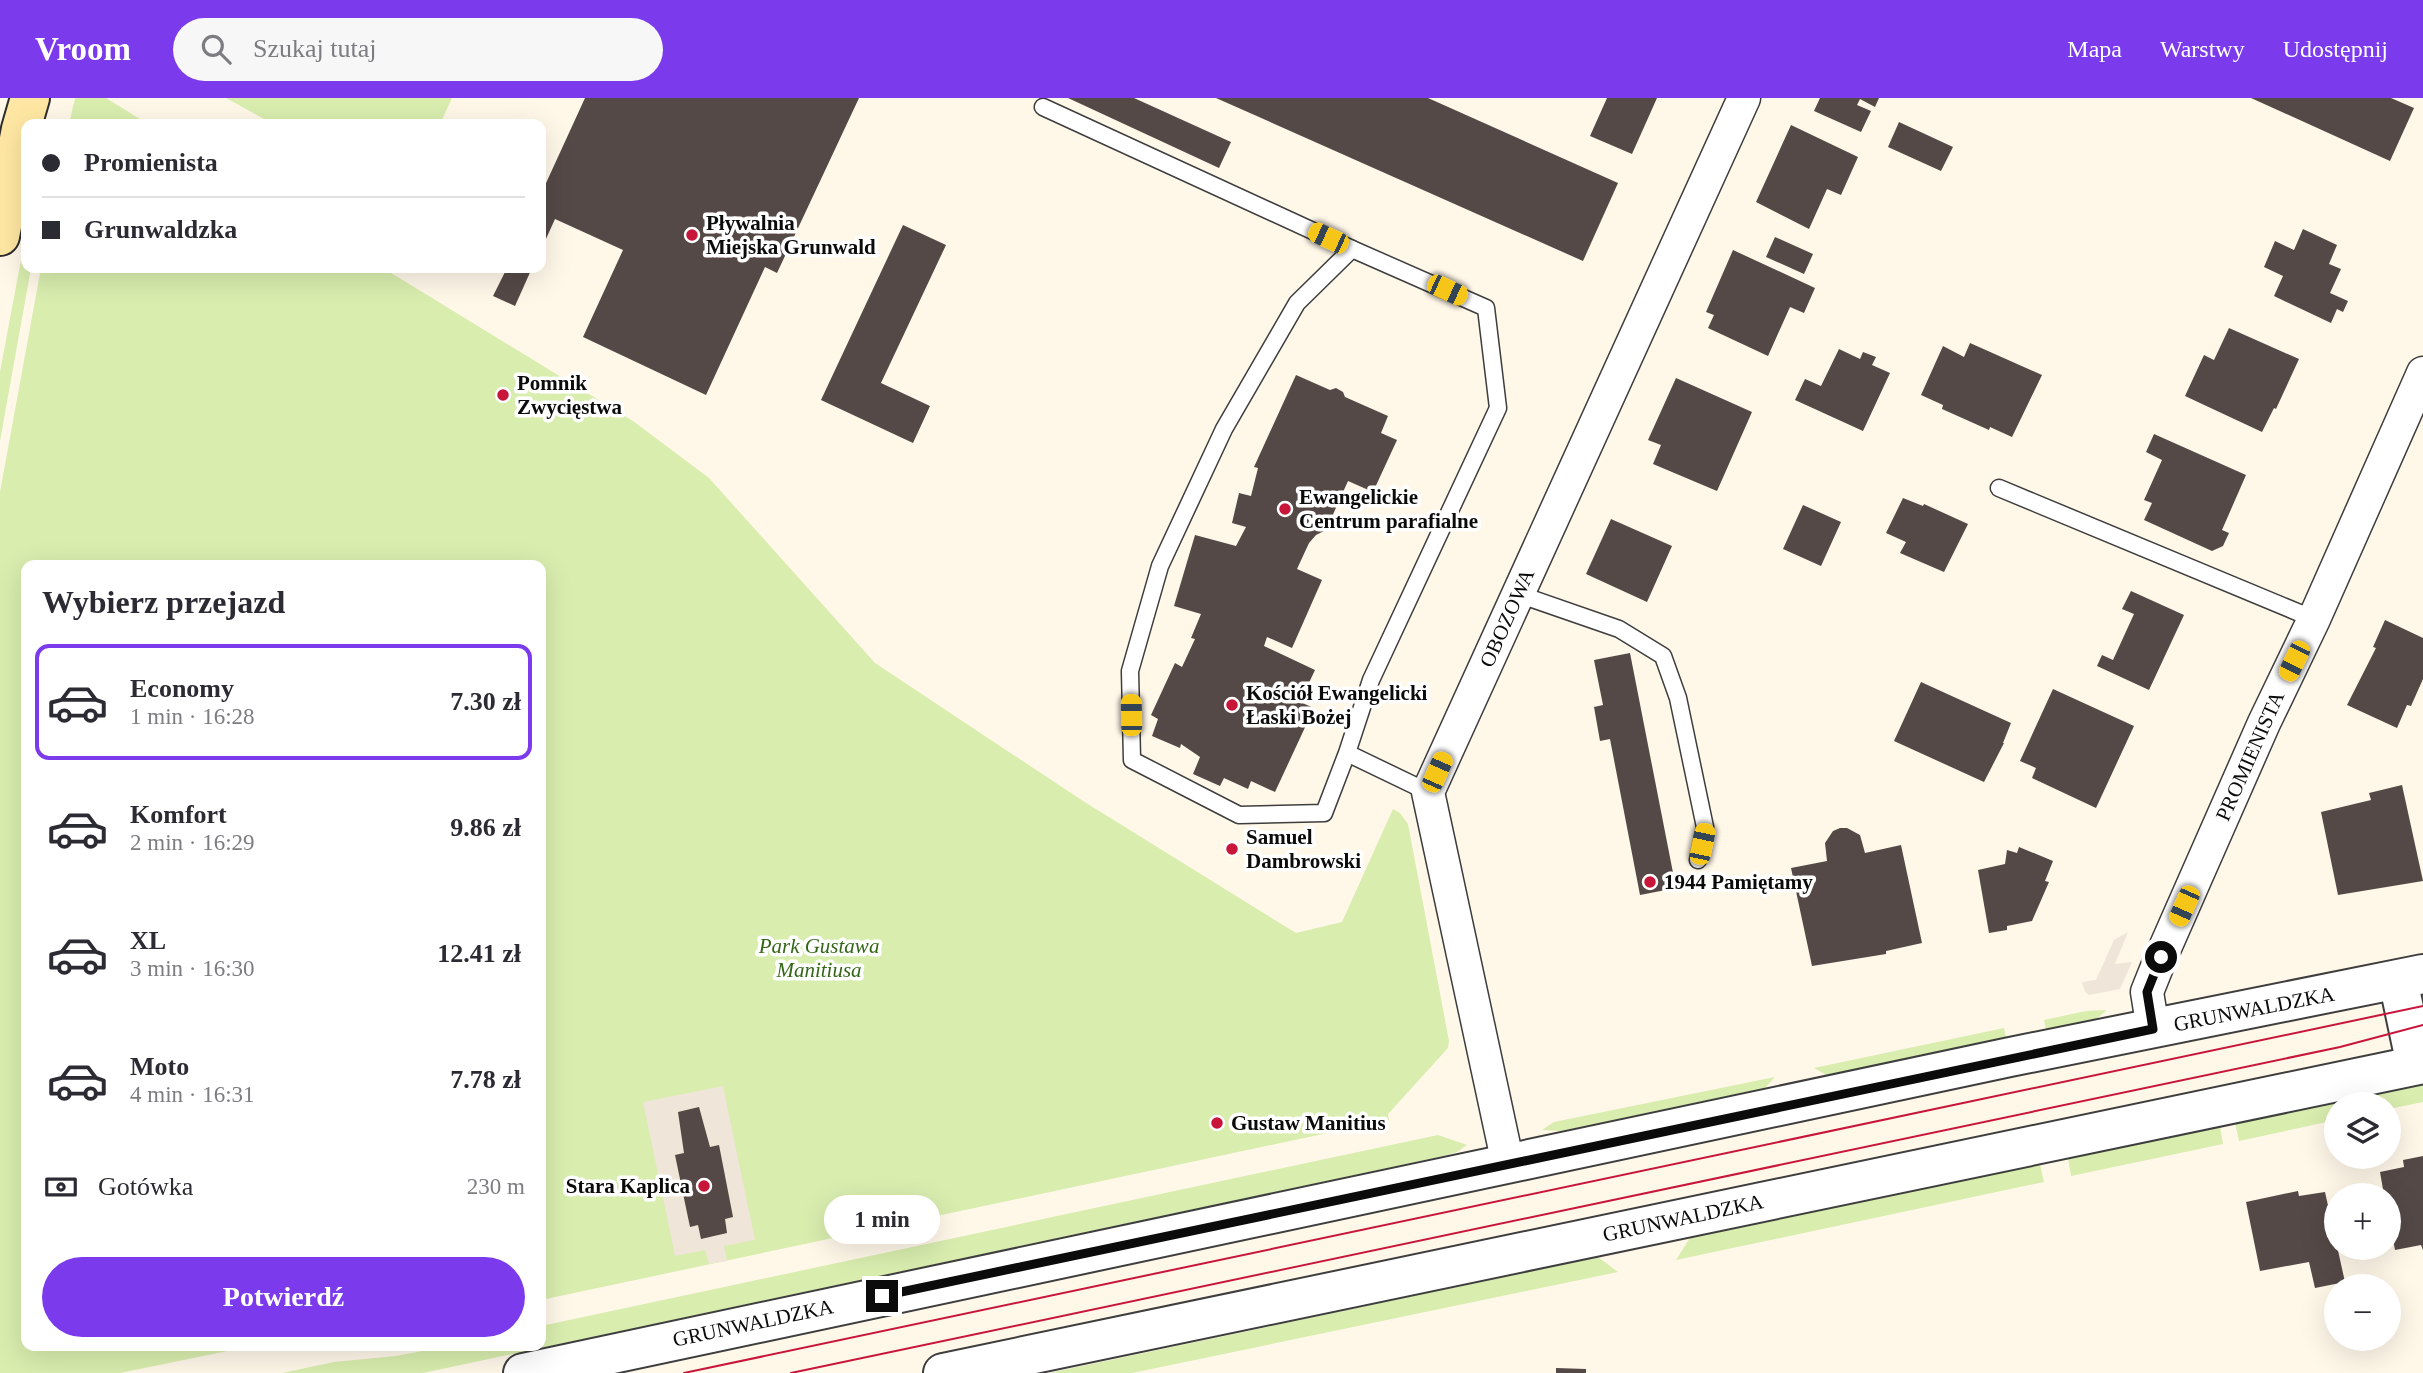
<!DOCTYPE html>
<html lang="pl">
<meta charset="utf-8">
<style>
body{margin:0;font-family:Georgia,serif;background:#f7f7f7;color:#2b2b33;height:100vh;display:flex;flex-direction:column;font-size:26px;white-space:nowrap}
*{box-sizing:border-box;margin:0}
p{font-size:23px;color:#7c7c81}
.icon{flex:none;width:38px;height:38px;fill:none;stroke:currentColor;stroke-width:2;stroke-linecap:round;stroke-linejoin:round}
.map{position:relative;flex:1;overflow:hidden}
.drawer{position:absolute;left:21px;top:462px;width:525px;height:791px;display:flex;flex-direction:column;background:#fff;border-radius:14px;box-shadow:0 7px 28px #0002}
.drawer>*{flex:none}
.top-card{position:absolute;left:21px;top:21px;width:525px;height:154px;border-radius:14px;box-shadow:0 7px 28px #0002;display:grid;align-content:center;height:154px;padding:0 21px;background:#fff}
.controls{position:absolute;left:2324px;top:994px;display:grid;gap:14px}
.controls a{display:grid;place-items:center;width:77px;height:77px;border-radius:50%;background:#fff;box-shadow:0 7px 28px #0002;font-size:35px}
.end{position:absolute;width:32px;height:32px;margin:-16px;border:9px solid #0b0b0b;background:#fff;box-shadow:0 0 0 4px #fff}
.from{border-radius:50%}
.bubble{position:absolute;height:49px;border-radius:24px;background:#fff;box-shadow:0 7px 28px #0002;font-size:23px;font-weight:800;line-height:49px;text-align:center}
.car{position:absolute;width:21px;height:42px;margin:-21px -10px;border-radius:9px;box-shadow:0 0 5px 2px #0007;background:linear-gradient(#f5c518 24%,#345 0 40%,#f5c518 0 76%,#345 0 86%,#f5c518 0)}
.top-card b{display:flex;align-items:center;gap:24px;height:66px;font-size:26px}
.top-card b+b{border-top:2px solid #e1e1e2}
.top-card i{width:18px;height:18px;background:#2b2b33}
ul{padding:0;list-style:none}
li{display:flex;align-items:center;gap:21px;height:116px;margin:0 14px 10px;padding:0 7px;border:4px solid transparent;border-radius:14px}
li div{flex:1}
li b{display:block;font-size:26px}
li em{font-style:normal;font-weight:800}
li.current{border-color:#7c3aed}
li>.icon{width:63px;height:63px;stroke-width:1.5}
h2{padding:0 21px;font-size:32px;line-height:84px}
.pay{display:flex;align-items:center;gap:18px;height:77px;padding:0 21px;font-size:26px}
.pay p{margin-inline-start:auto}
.primary-button{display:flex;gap:14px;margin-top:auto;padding:14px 21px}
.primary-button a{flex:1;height:80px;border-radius:42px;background:#7c3aed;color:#fff;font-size:28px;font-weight:800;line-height:80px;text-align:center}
header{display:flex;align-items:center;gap:42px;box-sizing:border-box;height:98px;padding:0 35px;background:#7c3aed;color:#fff}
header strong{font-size:33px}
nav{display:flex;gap:38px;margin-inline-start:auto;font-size:24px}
.search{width:490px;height:63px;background:#f7f7f7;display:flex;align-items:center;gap:18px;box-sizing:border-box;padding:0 24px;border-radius:38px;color:#7c7c81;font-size:26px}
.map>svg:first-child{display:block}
.green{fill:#d8edae}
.plaza{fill:#efe5d8;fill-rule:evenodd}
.building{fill:#544946}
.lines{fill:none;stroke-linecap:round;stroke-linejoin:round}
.service-casing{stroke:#3e3e3e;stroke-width:19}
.minor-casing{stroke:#3e3e3e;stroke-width:35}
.tertiary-casing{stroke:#3e3e3e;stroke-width:42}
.secondary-casing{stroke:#2d2d2d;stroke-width:42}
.service{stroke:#fff;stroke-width:16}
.minor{stroke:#fff;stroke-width:32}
.tertiary{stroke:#fff;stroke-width:38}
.secondary{stroke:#ffe7a3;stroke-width:38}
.tram{stroke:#c7163a;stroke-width:2}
.route{stroke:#0b0b0b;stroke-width:9}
.poi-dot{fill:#c7163a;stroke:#fff;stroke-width:2.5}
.labels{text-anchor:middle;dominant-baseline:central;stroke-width:7;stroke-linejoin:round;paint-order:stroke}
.poi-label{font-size:21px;font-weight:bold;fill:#0b0b0b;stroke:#fff;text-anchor:start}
.street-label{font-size:21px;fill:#0b0b0b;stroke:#fff}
.park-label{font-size:21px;font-style:italic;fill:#336716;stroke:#fff}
</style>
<header>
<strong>Vroom</strong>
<div class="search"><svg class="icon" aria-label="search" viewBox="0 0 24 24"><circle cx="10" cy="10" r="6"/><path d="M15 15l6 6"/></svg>Szukaj tutaj</div>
<nav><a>Mapa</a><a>Warstwy</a><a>Udostępnij</a></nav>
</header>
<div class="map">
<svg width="2423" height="1275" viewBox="0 0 2423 1275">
<rect width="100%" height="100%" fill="#fff7e8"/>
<g class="green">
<polygon points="75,0 106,0 148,26 69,26"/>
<polygon points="226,0 452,0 440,26 273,26"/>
<polygon points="26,135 26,170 31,170 0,343 0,274"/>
<polygon points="41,170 383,170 633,323 709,380 875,565 1083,703 1296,835 1342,824 1393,711 1400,715 1408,726 1449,943 1448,950 1388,1016 1389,1022 541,1202 541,467 26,467 26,1248 252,1248 120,1275 0,1275 0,394"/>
<polygon points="2107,912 2095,922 2046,932 2044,922 2086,913"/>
<polygon points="2004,930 2006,940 1828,978 1814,970"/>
<polygon points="1775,979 1765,990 1562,1033 1542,1032 1554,1024"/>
<polygon points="2423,987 2423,1004 2389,1011 2389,1006 2336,1006 2336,1022 2239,1043 2235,1025"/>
<polygon points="2220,1028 2223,1046 2071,1078 2068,1060"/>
<polygon points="1438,1037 1467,1047 1457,1054 1444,1058 423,1275 282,1275 334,1264 396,1258 449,1248 541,1248 541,1228"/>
<polygon points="2040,1066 2044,1084 1676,1162 1690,1140"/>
<polygon points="1598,1159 1618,1174 1132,1275 1049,1275"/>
</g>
<g class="plaza">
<polygon points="2128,834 2115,866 2132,864 2120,891 2089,897 2085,894 2082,884 2096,882 2114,842"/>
<path d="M723 988 755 1142 724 1148 727 1163 709 1166 705 1152 675 1158 643 1004ZM699 1009 710 1049 719 1048 733 1119 725 1121 727 1135 701 1140 698 1127 690 1128 675 1058 684 1055 678 1014Z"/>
</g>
<g class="building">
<polygon points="585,0 859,0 777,175 765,169 706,297 583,239 623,152 555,121 541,152 541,96"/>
<polygon points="1068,0 1134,0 1231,44 1219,70"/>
<polygon points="1216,0 1428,0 1618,85 1583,163"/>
<polygon points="1607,0 1657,0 1632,56 1590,38"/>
<polygon points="1820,0 1879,0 1875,9 1860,1 1857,7 1871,13 1861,34 1814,13"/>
<polygon points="2251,0 2391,0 2414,10 2390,63"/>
<polygon points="1899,24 1953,49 1941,73 1888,49"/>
<polygon points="1791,27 1858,59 1841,97 1827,91 1809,131 1756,104"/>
<polygon points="903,127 946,147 881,285 930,308 913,345 821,302"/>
<polygon points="2303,131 2337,147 2329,166 2341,171 2330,195 2348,203 2343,214 2337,211 2331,225 2274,198 2283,178 2264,169 2275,143 2294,152"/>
<polygon points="1775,139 1813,156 1804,176 1766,159"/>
<polygon points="1733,152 1815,190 1804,215 1790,209 1768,258 1708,230 1714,217 1706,214"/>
<polygon points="507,170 532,170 515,208 493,198"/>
<polygon points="2229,230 2299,261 2276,311 2274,310 2262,334 2185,298 2204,257 2214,262"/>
<polygon points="1970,245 2042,277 2012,339 1990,329 1989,332 1942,311 1943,307 1921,297 1943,248 1964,259"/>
<polygon points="1839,251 1860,261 1863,254 1876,259 1872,267 1890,275 1863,333 1795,302 1805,281 1821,288"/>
<polygon points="1296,277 1330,292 1336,290 1343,294 1345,299 1388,318 1381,335 1397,342 1373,394 1348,383 1326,432 1316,437 1309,445 1297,471 1322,482 1292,550 1267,539 1264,548 1315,572 1300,604 1314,610 1275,694 1251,683 1248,691 1224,680 1220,688 1193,676 1200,659 1181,646 1180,650 1152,638 1158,621 1151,617 1175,565 1182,569 1195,541 1191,540 1201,516 1174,508 1195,437 1236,448 1246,429 1232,425 1239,395 1251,398 1258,370 1254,369"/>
<polygon points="1676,280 1752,314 1717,393 1653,366 1661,347 1648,342"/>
<polygon points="2154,336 2246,377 2222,432 2229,435 2223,448 2212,453 2144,422 2152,405 2144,402 2162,362 2146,354"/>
<polygon points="1903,400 1923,408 1924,406 1968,426 1944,474 1900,455 1906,444 1886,435"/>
<polygon points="1803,407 1841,424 1821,468 1783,451"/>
<polygon points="1611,421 1672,448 1647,504 1586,476"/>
<polygon points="2131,493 2184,517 2149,592 2097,568 2102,557 2113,562 2134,516 2122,511"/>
<polygon points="2385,522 2423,540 2423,581 2411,608 2407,607 2397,630 2347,607 2376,550 2373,549"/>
<polygon points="1630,555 1676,790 1640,797 1610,641 1600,643 1594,609 1603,607 1594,562"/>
<polygon points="1921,584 2011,625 2003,645 2004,645 1984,684 1894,643"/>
<polygon points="2053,591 2134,628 2096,710 2032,680 2036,670 2020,663"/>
<polygon points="2402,687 2423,783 2338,797 2321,714 2371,702 2369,695"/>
<polygon points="1840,730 1847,730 1860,737 1865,755 1901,747 1922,845 1886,853 1886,856 1812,868 1791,770 1827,763 1825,745 1833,733"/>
<polygon points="2019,749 2053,763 2045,783 2049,784 2032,823 2007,828 2007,832 1989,835 1978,772 2005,766 2007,752 2017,755"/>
<polygon points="699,1009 710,1049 719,1047 733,1119 725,1121 727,1135 701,1141 698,1127 690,1129 675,1057 684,1055 678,1014"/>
<polygon points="2423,1058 2423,1152 2421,1147 2395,1152 2389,1121 2389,1097 2384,1097 2380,1074 2404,1069 2403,1062"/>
<polygon points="2298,1093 2299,1098 2325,1094 2345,1184 2315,1190 2309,1164 2260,1173 2246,1104"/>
<polygon points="1556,1270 1586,1271 1586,1275 1556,1275"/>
</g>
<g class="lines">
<defs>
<g id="service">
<polyline points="1043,9 1352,151"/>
<polyline points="1999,390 2314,521"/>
<polyline points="1518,496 1619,531 1663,558 1678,600 1705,729 1698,762"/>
<polyline points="1347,655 1324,715 1239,717 1132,662 1130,573 1160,468 1224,331 1297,205 1352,151 1486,210 1498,310 1371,582 1347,655 1428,694"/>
</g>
<g id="minor">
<polyline points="2153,931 2147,894 2161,859 2264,625 2314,521 2423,275"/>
<polyline points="1508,1066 1428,694 1744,0"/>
</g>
<g id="tertiary">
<polyline points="2398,882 2416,967"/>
<polyline points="523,1275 2010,959 2423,876"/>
<polyline points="943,1275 2423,966"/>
</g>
<polyline id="secondary" points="0,138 21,31 30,0"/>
</defs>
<use href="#service" class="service-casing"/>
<use href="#minor" class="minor-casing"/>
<use href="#tertiary" class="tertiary-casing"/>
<use href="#secondary" class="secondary-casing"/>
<use href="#service" class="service"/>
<use href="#minor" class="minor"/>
<use href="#tertiary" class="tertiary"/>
<use href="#secondary" class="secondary"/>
<g class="tram">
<polyline points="684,1275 2423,908"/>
<polyline points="791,1275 2340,949 2423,927"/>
</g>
</g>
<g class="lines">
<polyline class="route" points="882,1198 2153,931 2147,894 2161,859"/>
</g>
<g class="poi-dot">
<circle cx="692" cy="137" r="7"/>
<circle cx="503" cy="297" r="7"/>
<circle cx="1285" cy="411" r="7"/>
<circle cx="1232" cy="607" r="7"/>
<circle cx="1232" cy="751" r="7"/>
<circle cx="1650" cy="784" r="7"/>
<circle cx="1217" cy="1025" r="7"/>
<circle cx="704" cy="1088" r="7"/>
</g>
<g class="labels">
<g class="poi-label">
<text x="706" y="125">Pływalnia<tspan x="706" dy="24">Miejska Grunwald</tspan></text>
<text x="517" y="285">Pomnik<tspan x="517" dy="24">Zwycięstwa</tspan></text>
<text x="1299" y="399">Ewangelickie<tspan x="1299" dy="24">Centrum parafialne</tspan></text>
<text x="1246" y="595">Kościół Ewangelicki<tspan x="1246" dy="24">Łaski Bożej</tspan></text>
<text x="1246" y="739">Samuel<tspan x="1246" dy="24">Dambrowski</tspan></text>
<text x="1664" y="784">1944 Pamiętamy</text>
<text x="1231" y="1025">Gustaw Manitius</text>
<text x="690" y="1088" text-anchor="end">Stara Kaplica</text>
</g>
<g class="street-label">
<text transform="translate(1507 520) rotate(-66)">OBOZOWA</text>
<text transform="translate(2250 658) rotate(-66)">PROMIENISTA</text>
<text transform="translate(2254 911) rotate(-11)">GRUNWALDZKA</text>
<text transform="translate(1683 1120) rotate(-12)">GRUNWALDZKA</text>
<text transform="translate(753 1225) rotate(-12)">GRUNWALDZKA</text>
</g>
<g class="park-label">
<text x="819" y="848">Park Gustawa<tspan x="819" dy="24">Manitiusa</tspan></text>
</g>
</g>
</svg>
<div class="controls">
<a><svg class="icon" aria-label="layers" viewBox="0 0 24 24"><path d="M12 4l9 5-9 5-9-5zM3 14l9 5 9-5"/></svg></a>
<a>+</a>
<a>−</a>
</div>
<i class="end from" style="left:2161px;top:859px"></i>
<i class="end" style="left:882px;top:1198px"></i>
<div class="bubble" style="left:824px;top:1097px;width:116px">1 min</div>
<i class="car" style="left:1328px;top:140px;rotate:295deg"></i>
<i class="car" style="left:1447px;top:192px;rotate:115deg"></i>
<i class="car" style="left:2294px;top:563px;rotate:206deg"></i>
<i class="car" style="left:1131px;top:617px;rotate:359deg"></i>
<i class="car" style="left:1437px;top:674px;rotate:24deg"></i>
<i class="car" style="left:1702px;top:746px;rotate:12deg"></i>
<i class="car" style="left:2184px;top:808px;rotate:204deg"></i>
<div class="top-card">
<b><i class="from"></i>Promienista</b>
<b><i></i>Grunwaldzka</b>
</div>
<section class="drawer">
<h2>Wybierz przejazd</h2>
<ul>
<li class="current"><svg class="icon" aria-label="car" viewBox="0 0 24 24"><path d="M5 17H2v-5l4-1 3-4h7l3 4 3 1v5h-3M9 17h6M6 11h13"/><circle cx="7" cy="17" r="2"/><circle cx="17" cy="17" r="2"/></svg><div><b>Economy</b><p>1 min · 16:28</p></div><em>7.30 zł</em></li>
<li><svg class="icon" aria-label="car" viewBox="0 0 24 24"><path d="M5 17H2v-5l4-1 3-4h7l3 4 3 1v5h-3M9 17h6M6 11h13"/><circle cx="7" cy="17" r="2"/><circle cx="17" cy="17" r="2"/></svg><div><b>Komfort</b><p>2 min · 16:29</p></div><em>9.86 zł</em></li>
<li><svg class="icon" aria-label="car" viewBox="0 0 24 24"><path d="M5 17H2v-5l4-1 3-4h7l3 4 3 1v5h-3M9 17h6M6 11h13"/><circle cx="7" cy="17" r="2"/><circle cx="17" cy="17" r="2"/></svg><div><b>XL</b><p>3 min · 16:30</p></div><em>12.41 zł</em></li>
<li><svg class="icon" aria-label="car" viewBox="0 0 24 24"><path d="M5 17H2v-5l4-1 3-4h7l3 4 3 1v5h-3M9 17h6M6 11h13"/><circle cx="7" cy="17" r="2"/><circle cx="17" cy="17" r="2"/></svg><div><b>Moto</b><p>4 min · 16:31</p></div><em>7.78 zł</em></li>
</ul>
<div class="pay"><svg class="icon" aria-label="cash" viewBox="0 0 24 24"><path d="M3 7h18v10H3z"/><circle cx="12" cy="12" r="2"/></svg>Gotówka<p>230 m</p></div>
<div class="primary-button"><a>Potwierdź</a></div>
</section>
</div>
